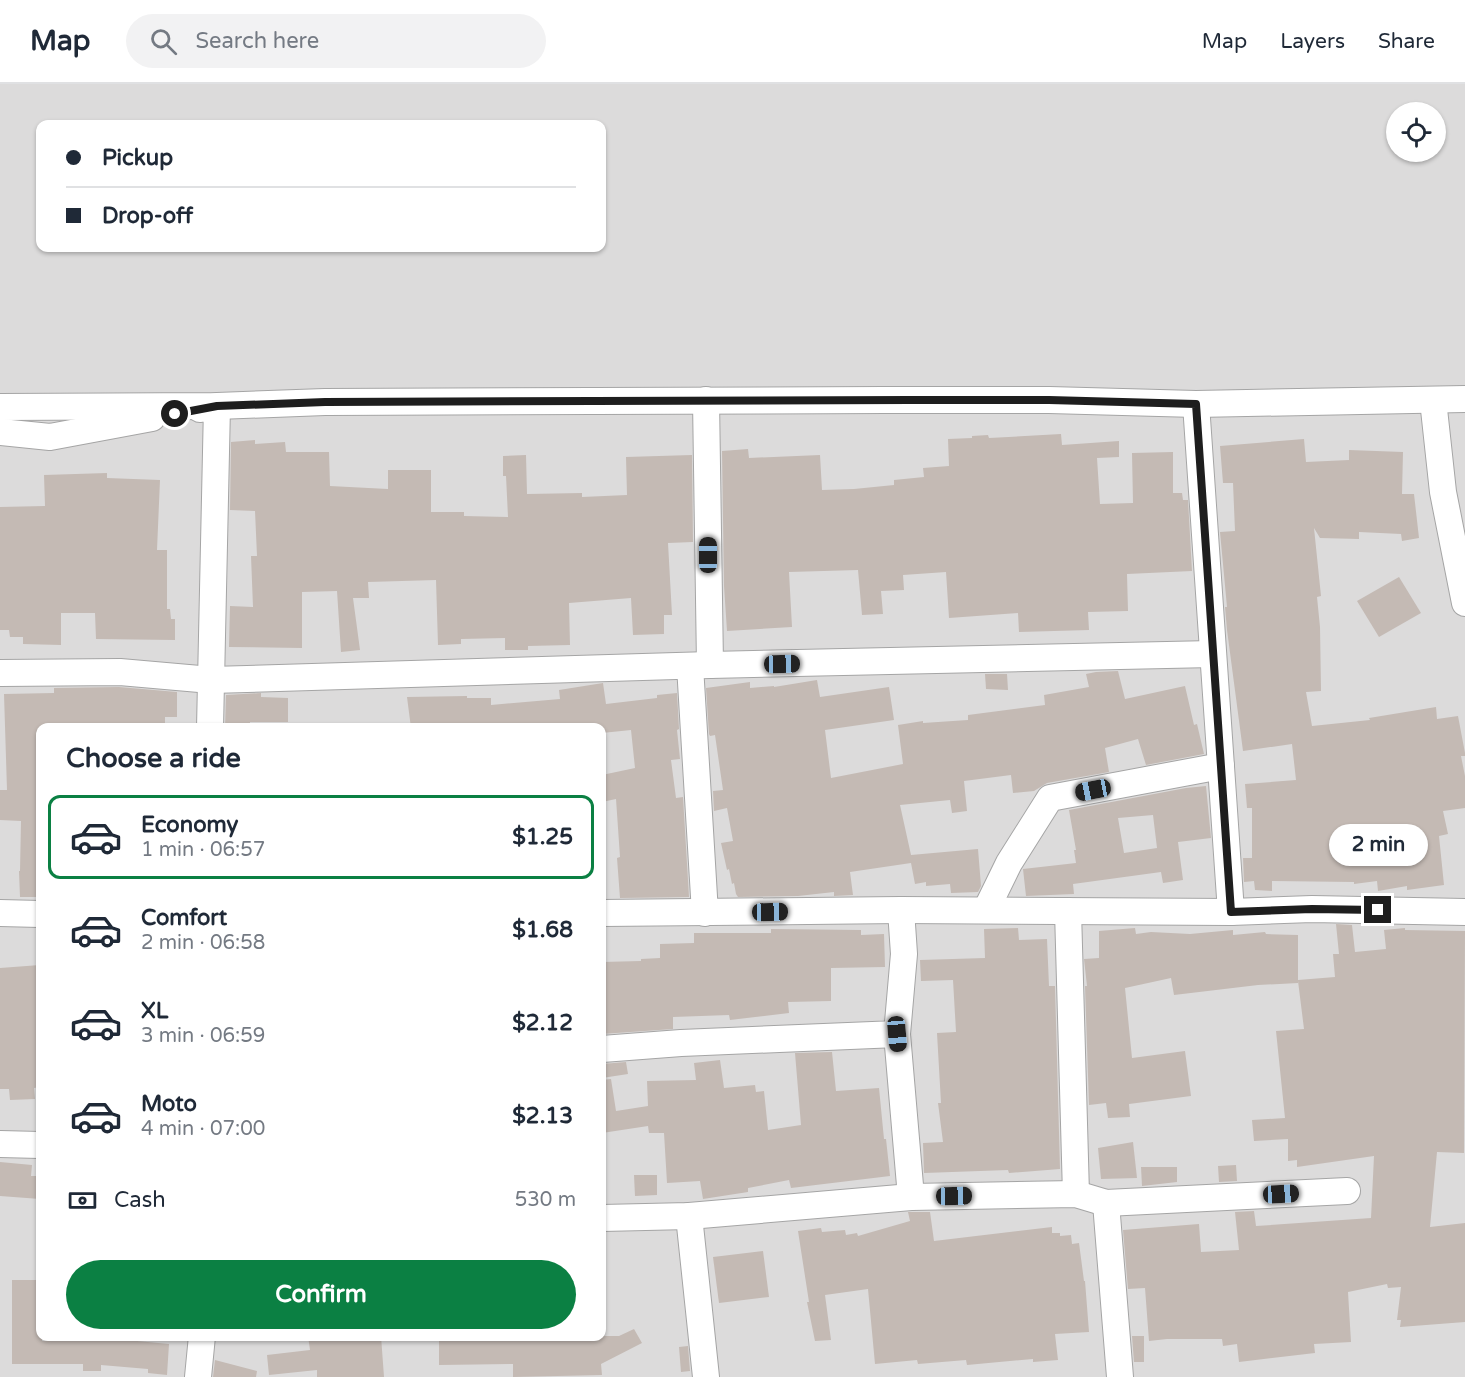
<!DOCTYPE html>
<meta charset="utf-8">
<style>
body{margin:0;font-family:"Varela Round",sans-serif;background:#f2f2f3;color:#1f2937;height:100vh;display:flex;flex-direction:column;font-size:22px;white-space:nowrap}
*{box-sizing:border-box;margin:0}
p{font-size:20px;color:#747a83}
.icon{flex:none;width:33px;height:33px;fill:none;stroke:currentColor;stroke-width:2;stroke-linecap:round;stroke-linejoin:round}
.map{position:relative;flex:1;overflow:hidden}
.side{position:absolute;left:36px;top:639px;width:570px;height:618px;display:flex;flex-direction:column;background:#fff;border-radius:12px;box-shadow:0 2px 4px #0004}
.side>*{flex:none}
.banner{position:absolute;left:36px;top:36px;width:570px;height:132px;border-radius:12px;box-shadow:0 2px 4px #0004;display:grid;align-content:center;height:132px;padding:0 30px;background:#fff}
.controls{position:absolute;left:1386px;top:18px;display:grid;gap:12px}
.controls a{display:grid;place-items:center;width:60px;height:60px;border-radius:50%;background:#fff;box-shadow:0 2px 4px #0004;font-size:30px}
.end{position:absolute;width:27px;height:27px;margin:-14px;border:8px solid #1e1e1e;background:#fff;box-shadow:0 0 0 3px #fff}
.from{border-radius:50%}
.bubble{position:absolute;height:42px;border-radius:21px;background:#fff;box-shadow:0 2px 4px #0004;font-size:20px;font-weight:700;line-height:42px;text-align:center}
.car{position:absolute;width:18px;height:36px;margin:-18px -9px;border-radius:8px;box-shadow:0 0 4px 2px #0007;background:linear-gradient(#222 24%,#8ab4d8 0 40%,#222 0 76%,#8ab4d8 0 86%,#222 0)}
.banner b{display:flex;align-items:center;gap:21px;height:57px;font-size:22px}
.banner b+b{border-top:2px solid #e0e1e3}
.banner i{width:15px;height:15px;background:#1f2937}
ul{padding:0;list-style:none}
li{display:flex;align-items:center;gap:18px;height:84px;margin:0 12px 9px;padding:0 18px;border:3px solid transparent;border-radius:12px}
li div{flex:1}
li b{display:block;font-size:22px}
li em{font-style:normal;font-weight:700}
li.selected{border-color:#0b8043}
li>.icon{width:54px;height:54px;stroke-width:1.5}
h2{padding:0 30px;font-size:27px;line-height:72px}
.pay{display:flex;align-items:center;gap:15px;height:66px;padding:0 30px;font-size:22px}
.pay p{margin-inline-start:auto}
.action{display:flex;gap:12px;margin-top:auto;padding:12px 30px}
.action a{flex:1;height:69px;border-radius:36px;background:#0b8043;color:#fff;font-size:24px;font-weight:700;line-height:69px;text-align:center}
header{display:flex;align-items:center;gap:36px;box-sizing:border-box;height:84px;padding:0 30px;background:#fff;border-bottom:2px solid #e0e1e3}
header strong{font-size:28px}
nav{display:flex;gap:33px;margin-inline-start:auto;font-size:21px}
.search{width:420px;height:54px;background:#f2f2f3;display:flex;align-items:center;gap:15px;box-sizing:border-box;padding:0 21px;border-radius:33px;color:#747a83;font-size:22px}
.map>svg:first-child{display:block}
.residential{fill:#dcdbdb;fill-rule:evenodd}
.building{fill:#c4bab4;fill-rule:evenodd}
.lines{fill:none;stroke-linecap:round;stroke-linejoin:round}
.street-casing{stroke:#a5a5a5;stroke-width:28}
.street{stroke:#fff;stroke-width:26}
.route{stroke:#1e1e1e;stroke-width:8}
</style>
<header>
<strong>Map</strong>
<div class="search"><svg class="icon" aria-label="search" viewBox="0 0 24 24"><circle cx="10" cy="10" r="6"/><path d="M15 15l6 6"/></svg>Search here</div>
<nav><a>Map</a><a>Layers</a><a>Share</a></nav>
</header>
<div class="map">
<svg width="1465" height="1293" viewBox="0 0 1465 1293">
<rect width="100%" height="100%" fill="#efebe4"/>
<path class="residential" d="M0 0H1465V1293H0ZM1396 28H1436V68H1396ZM40 40H602V164H40ZM40 644H602V1252H40Z"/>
<g class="building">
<polygon points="1061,350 1062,361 1119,357 1119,373 1097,374 1100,420 1133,419 1132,369 1173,368 1173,409 1182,409 1183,416 1188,416 1192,487 1127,490 1128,527 1088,528 1089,546 1019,548 1018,529 949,534 946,488 903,491 904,506 881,507 883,530 862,531 858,486 789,488 792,543 727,547 724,502 722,367 748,365 749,374 820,371 822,406 854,405 894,401 894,396 924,393 923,384 949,382 948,355 972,354 972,352 988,351 989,354"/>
<polygon points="1304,355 1306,378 1349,376 1349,366 1403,368 1402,410 1414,410 1419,454 1402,457 1401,450 1359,448 1359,455 1320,454 1314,444 1321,512 1317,513 1320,543 1321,607 1306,608 1312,642 1370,636 1369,634 1436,623 1437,635 1458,632 1465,669 1465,672 1461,672 1465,692 1465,724 1443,727 1448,750 1439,752 1444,801 1407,806 1407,802 1378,807 1377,797 1354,800 1354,798 1272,797 1272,807 1255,806 1254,797 1244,798 1243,774 1252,774 1252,724 1247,724 1245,700 1296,696 1292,660 1243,667 1227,546 1225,523 1227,523 1220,448 1235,447 1233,399 1223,399 1220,362"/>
<polygon points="255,356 255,360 285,358 286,368 329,368 330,402 388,405 388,386 431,386 431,428 464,428 464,432 508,433 506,392 503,392 503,372 526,371 527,410 582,409 582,413 627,411 626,373 692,371 693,458 668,459 672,531 664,531 664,550 633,551 631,514 569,519 570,561 528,562 528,566 505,566 505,554 461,555 461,560 438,561 436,496 368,498 369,514 353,514 360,566 341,568 337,507 302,508 302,564 229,563 230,522 253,523 251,472 257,472 255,427 230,426 231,358"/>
<polygon points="107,389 107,394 160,396 157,466 167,466 167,525 170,525 171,535 175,535 175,556 96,555 95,529 61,529 61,561 23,560 23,553 10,553 9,546 0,546 0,423 45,422 44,391"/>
<polygon points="1399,493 1421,529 1379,553 1357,517"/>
<polygon points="1118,587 1125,615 1185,602 1194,641 1197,640 1204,670 1146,681 1138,655 1105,664 1109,688 1047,699 1034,707 1013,709 1011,691 964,697 967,727 952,729 950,716 900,721 911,771 978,765 981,802 978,808 951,809 950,800 926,802 926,798 915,800 911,779 850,788 853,811 834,812 834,808 798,812 738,813 736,810 734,799 732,800 729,785 727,786 721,759 733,757 727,724 714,727 713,707 723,706 715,651 710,652 709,650 706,604 750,598 750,604 774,602 774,603 817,596 820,613 889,603 894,636 825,646 831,694 903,680 898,641 923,637 923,639 968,636 968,631 1045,621 1044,611 1089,603 1086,590 1096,588"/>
<polygon points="985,590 1007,590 1008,606 986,605"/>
<polygon points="603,599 606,620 657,614 657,611 677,609 679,645 677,646 680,675 671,676 676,714 683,713 689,813 620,814 617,774 620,773 616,715 602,718 602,691 635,684 631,646 602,649 602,644 411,644 407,613 467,612 467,614 491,614 491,621 560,615 559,606"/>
<polygon points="119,603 177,608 177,633 165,633 165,644 38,644 40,694 38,786 40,813 20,813 19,787 20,787 21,737 0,736 0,706 7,706 4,610 54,609 54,604"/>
<polygon points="261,609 261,613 288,614 288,638 250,638 250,644 225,644 226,611"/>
<path d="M1206 702 1211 754 1178 758 1183 796 1163 799 1161 788 1073 800 1074 810 1026 812 1023 785 1076 779 1074 766H1076L1069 726 1186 704ZM1153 731 1157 764 1124 769 1118 734Z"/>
<polygon points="1336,840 1352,841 1355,868 1386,865 1384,846 1405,844 1405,846 1465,847 1464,1069 1437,1068 1430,1143 1465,1139 1465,1238 1400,1243 1401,1236 1397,1236 1401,1203 1388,1204 1387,1200 1348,1208 1351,1258 1314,1260 1315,1269 1239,1278 1237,1260 1223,1262 1222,1255 1167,1255 1149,1257 1145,1204 1128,1205 1123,1146 1199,1140 1201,1168 1239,1166 1235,1128 1254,1127 1256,1142 1371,1134 1374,1072 1297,1083 1297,1076 1288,1077 1288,1055 1254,1057 1252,1036 1285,1034 1276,947 1304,945 1298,897 1298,899 1258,901 1174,911 1171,894 1125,904 1132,974 1185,967 1191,1012 1129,1020 1130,1033 1108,1034 1106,1019 1089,1021 1085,902 1087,902 1084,875 1099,874 1099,847 1135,844 1136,850 1151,848 1190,850 1233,846 1233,851 1265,848 1266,850 1298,851 1298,896 1335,893 1333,870 1339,870"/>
<polygon points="1018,844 1019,856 1047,855 1049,902 1055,902 1060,1085 1009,1089 1008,1086 924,1089 923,1059 943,1058 938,1019 941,1019 937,949 956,948 953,896 921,897 920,876 985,874 984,845"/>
<polygon points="771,845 861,846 861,851 884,850 885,883 831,884 831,917 788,918 789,929 730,936 729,931 673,933 673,945 602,950 602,878 641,877 641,875 660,874 660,860 694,859 694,849 771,849"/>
<polygon points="40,881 40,1003 34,1004 35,1015 10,1016 9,1005 0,1005 0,884"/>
<polygon points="832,968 836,1007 879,1004 884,1055 886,1055 890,1092 791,1104 789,1096 748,1104 748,1108 703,1115 700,1097 667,1099 664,1049 649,1049 648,1042 602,1049 602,996 611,995 616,1027 648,1022 647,997 696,996 694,979 720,976 724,1004 755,1001 756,1008 764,1007 768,1046 801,1041 795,969"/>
<polygon points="626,978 628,990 602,994 602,980"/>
<polygon points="1133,1058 1137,1094 1101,1095 1098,1064"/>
<polygon points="0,1078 32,1081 31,1092 40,1092 40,1115 0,1112"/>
<polygon points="1236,1081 1237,1097 1219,1098 1218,1082"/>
<polygon points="1141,1083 1177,1083 1177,1098 1142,1102"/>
<polygon points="634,1091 657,1091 657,1111 635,1112"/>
<polygon points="908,1128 930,1128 934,1157 1052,1143 1052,1149 1060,1149 1060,1152 1071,1151 1072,1160 1079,1159 1084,1197 1085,1197 1089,1248 1055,1250 1058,1276 1033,1278 1033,1275 967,1281 966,1276 918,1280 917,1276 875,1280 868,1205 825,1211 831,1256 815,1257 807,1218 809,1218 798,1147 821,1144 822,1148 845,1146 846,1151 857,1149 858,1152 910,1137"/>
<polygon points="763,1167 769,1213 719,1219 713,1173"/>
<polygon points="12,1196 40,1196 40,1252 42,1252 42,1257 116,1255 169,1260 167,1291 148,1289 148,1285 101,1281 101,1287 83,1287 83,1280 12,1280"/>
<polygon points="634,1245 642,1259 601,1280 602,1291 513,1293 513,1280 439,1281 439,1252 619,1252"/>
<polygon points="308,1252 381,1252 384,1293 317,1293 317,1286 269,1291 267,1271 310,1266"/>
<polygon points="1132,1252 1144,1252 1144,1278 1134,1278"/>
<polygon points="688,1262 690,1287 681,1288 679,1263"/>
<polygon points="215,1276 257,1287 256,1293 213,1293"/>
</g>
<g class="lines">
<defs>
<g id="street">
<polyline points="706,316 710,581"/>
<polyline points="1433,316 1443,408 1465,519"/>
<polyline points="1196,320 1231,828"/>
<polyline points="0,323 217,322 325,318 886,316 1049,316 1196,320 1465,315"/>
<polyline points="200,325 217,322 210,644"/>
<polyline points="0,348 50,353 152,334"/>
<polyline points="690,582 705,829"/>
<polyline points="0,589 120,588 211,596 710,581 1213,570"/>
<polyline points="986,826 1009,779 1050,714 1221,682"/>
<polyline points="1068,827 1076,1110"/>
<polyline points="0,829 40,830"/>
<polyline points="602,829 901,826 1231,828 1312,825 1465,828"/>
<polyline points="897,950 911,1113"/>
<polyline points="602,965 681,959 897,950 904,870 901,826"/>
<polyline points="0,1060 40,1061"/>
<polyline points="1106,1119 1120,1293"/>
<polyline points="689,1132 706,1293"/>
<polyline points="602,1134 689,1132 911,1113 1076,1110 1106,1119 1347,1107"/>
<polyline points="198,1293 202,1252"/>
</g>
</defs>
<use href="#street" class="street-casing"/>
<use href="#street" class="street"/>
</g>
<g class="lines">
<polyline class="route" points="175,330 217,322 325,318 910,316 1049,316 1196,320 1231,828 1312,825 1378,826"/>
</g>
</svg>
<div class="controls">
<a><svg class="icon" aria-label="locate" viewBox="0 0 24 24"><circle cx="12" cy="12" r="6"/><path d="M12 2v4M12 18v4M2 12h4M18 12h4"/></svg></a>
</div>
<i class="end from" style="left:175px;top:330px"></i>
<i class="end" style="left:1378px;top:826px"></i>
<div class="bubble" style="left:1329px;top:740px;width:99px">2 min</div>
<i class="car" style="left:708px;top:471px;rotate:0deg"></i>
<i class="car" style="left:782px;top:580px;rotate:89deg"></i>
<i class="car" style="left:1093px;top:706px;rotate:259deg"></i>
<i class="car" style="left:770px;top:828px;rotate:89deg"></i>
<i class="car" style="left:897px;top:950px;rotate:175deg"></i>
<i class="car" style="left:1281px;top:1110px;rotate:87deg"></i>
<i class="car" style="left:954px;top:1112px;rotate:89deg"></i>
<div class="banner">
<b><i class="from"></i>Pickup</b>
<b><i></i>Drop-off</b>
</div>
<section class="side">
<h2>Choose a ride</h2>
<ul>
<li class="selected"><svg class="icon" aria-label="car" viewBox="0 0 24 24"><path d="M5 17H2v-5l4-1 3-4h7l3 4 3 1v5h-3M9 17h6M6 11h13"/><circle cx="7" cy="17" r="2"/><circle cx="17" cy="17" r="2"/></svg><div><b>Economy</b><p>1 min · 06:57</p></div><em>$1.25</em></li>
<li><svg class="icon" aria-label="car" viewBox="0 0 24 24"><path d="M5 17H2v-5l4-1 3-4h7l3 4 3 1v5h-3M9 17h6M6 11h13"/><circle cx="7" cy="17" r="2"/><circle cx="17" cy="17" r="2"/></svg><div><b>Comfort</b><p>2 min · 06:58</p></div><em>$1.68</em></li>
<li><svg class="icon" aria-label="car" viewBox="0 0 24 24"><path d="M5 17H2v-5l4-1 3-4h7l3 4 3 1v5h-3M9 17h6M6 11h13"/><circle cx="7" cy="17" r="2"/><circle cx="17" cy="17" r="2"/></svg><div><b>XL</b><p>3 min · 06:59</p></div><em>$2.12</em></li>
<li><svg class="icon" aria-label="car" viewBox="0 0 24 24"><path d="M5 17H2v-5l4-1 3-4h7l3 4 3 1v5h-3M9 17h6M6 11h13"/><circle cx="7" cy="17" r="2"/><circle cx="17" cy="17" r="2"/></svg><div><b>Moto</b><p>4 min · 07:00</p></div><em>$2.13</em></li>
</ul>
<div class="pay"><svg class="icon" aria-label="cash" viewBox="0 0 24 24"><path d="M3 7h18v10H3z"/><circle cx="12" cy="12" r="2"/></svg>Cash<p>530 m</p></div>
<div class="action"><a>Confirm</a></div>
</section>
</div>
